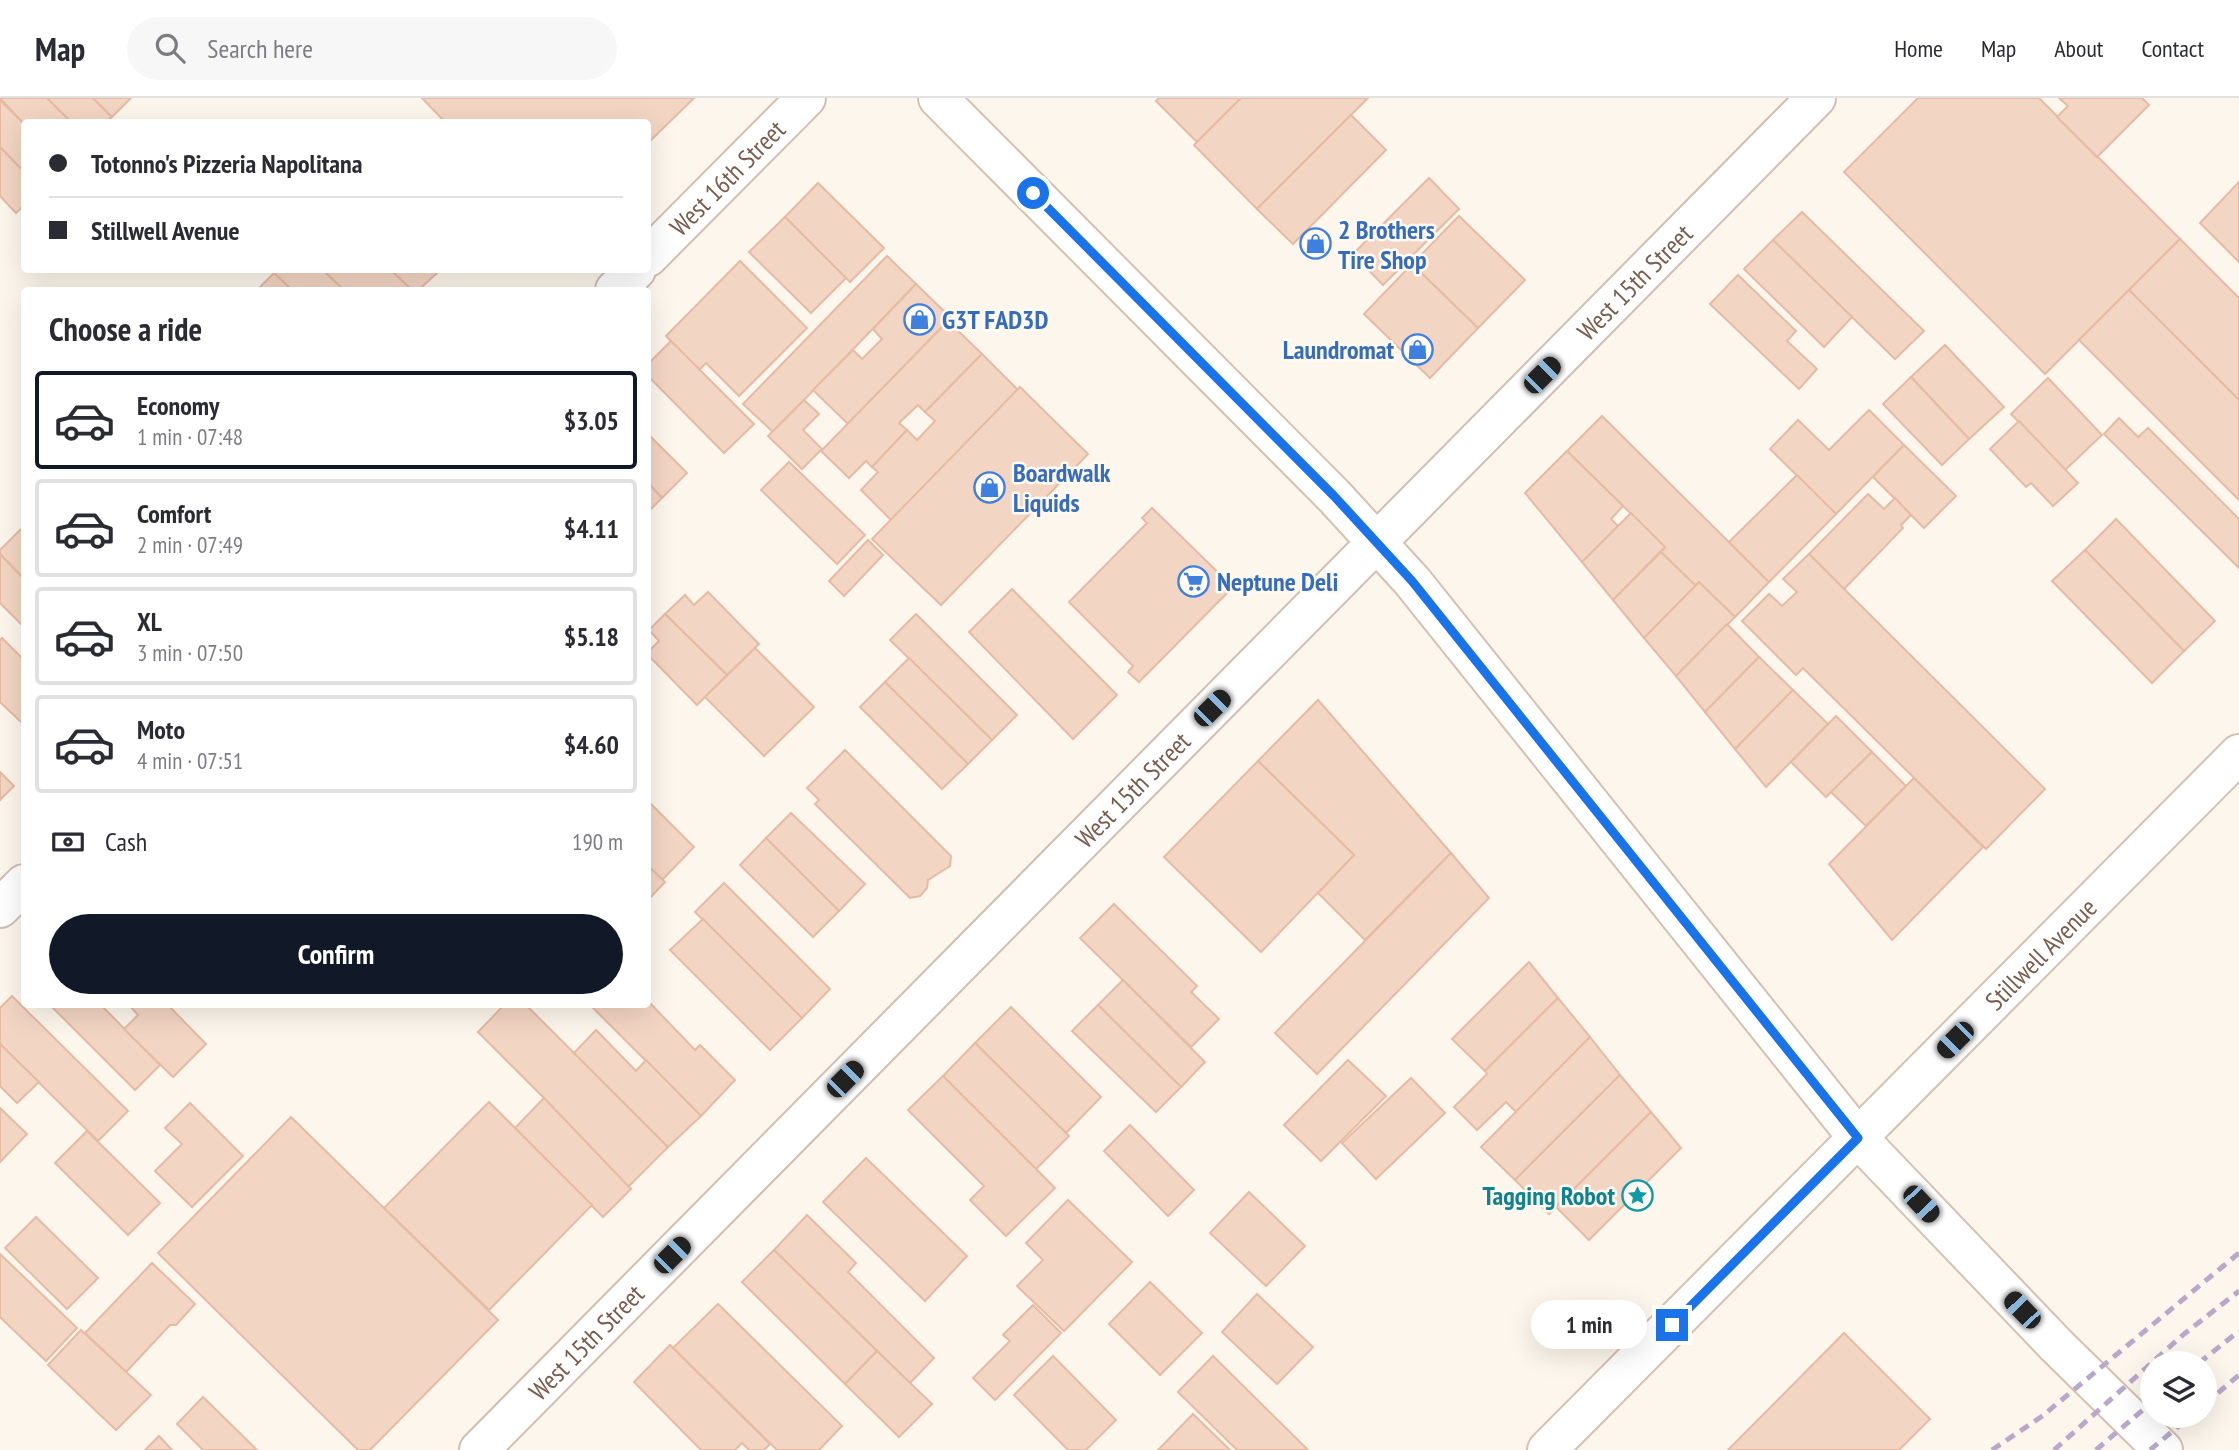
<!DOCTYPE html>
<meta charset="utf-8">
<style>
body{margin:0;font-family:"PT Sans Narrow",sans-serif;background:#f7f7f7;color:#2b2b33;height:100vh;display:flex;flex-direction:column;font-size:26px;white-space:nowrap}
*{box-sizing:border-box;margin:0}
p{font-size:23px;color:#7c7c81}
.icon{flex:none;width:38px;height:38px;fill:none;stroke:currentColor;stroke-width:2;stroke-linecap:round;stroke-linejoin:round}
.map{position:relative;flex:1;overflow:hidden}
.sheet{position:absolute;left:21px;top:189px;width:630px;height:721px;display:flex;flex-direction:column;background:#fff;border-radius:7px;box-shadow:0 7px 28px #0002}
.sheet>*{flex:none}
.banner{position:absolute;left:21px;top:21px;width:630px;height:154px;border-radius:7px;box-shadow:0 7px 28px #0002;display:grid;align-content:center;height:154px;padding:0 28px;background:#fff}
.buttons{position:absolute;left:2140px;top:1253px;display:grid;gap:14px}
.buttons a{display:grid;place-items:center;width:77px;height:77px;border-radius:50%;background:#fff;box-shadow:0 7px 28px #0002;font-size:35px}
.end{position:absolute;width:32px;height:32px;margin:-16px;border:9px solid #1a73e8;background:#fff;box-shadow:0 0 0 4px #fff}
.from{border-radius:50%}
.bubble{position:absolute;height:49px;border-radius:24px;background:#fff;box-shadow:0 7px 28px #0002;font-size:23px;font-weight:700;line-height:49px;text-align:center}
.car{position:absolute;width:21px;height:42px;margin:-21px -10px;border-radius:9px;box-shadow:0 0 5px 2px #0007;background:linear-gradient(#222 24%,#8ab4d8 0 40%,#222 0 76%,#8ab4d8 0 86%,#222 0)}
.banner b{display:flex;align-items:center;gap:24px;height:66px;font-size:26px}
.banner b+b{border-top:2px solid #e1e1e2}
.banner i{width:18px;height:18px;background:#2b2b33}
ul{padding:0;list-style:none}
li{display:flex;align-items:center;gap:21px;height:98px;margin:0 14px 10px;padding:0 14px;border:4px solid #e1e1e2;border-radius:7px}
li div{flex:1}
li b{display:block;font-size:26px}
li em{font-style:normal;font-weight:700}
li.current{border-color:#111827}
li>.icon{width:63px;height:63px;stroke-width:1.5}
h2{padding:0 28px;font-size:32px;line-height:84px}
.pay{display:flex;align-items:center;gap:18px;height:77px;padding:0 28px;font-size:26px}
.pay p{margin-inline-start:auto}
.action{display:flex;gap:14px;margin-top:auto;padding:14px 28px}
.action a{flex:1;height:80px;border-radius:42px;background:#111827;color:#fff;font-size:28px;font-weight:700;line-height:80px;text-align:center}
header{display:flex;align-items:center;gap:42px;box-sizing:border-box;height:98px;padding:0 35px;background:#fff;border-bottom:2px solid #e1e1e2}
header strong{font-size:33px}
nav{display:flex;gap:38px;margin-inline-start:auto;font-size:24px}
.search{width:490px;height:63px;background:#f7f7f7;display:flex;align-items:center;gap:18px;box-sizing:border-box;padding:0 24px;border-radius:38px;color:#7c7c81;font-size:26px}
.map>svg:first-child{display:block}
.building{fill:#f3d5c3;stroke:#e6bba3;stroke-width:2}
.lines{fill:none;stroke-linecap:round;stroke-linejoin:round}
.street-casing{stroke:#d1beb0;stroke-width:42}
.secondary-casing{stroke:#d6c0b0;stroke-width:42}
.street{stroke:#fff;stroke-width:38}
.secondary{stroke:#fff;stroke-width:38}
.rail{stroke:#b9a8c9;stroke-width:5;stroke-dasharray:10 7;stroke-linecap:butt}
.route{stroke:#1a73e8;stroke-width:9}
.labels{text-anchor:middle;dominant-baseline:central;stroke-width:5;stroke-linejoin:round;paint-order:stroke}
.street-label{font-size:26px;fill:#7a5c4d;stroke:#fffaf3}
.shop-label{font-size:26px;font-weight:bold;fill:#366cbe;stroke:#fffaf3;text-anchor:start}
.culture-label{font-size:26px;font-weight:bold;fill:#0d838f;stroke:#fffaf3;text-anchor:end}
</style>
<header>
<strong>Map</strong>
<div class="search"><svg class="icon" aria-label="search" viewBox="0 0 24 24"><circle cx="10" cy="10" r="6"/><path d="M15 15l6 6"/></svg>Search here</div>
<nav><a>Home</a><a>Map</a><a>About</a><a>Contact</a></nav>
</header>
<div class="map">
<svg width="2239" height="1352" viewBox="0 0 2239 1352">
<rect width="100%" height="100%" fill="#fdf6ec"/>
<g class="building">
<polygon points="0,0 47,0 71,24 24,24 24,26"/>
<polygon points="47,0 93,0 112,19 106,24 71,24"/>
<polygon points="93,0 131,0 112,19"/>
<polygon points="422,0 694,0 648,45 648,24 445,24"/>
<polygon points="1159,0 1241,0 1197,44 1156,3"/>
<polygon points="1241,0 1368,0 1257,111 1194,47"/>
<polygon points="1918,0 2039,0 2180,141 2045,276 1844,74"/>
<polygon points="2059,0 2142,0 2149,7 2097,59 2057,19 2068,8"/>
<polygon points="0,2 24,26 24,74 0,49"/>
<polygon points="1351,17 1386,52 1293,146 1257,111"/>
<polygon points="0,49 24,74 24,107 16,115 0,98"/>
<polygon points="1429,80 1459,111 1383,187 1353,156"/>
<polygon points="2239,84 2239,164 2200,125"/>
<polygon points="818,85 884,150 850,184 785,119"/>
<polygon points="1802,114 1924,233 1895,261 1773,142"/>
<polygon points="1459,118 1525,182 1478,230 1412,166"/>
<polygon points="785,119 846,180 811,215 749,154"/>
<polygon points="2180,141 2239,200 2239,302 2129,192"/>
<polygon points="1773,142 1852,219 1824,249 1744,171"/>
<polygon points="887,158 916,186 773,334 743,306"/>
<polygon points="740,163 807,230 739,298 706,265 699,272 666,238"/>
<polygon points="1412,166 1478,230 1430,280 1364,216"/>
<polygon points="278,172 323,172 344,192 292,192 274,175"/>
<polygon points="323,172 391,172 412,192 344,192"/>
<polygon points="391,172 440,172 419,192 412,192"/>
<polygon points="274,175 292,192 257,192"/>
<polygon points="1738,177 1796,233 1787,243 1817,271 1799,291 1710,206"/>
<polygon points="916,186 951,220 848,326 813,292 853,252 862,261 882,241 873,231"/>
<polygon points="2129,192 2239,302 2239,402 2079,242"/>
<polygon points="948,223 982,256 925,314 918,307 899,325 907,332 872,369 866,363 849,380 821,353"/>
<polygon points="671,243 754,326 724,355 648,278 648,266"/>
<polygon points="1945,247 2004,309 1969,341 1911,279"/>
<polygon points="982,256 1018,292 891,422 861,392 878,374 872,369 907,332 917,342 935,323 925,314"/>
<polygon points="1911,279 1969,341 1942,367 1883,306"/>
<polygon points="2048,280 2102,337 2065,372 2011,316"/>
<polygon points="1020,289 1088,356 941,507 872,441"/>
<polygon points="804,302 819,316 803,332 822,351 802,371 768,338"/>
<polygon points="1869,312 1904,347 1836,416 1770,351 1798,322 1829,352"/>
<polygon points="1602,318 1769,484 1735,519 1699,484 1696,488 1661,454 1665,449 1567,353"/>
<polygon points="2119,320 2138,339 2148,330 2239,421 2239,470 2104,336"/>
<polygon points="2019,323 2078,385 2053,408 2031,385 2026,389 1990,351"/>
<polygon points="648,336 687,375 662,400 648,385"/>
<polygon points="1904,347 1956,398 1924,430 1873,379"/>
<polygon points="1567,353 1623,408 1611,421 1618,428 1582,464 1525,395"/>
<polygon points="789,364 865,437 837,466 761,392"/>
<polygon points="1797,377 1836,416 1769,484 1729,444"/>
<polygon points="648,385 662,400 648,414"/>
<polygon points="1868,396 1884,411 1895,400 1911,417 1901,427 1903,430 1844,491 1809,456"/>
<polygon points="1152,410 1233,489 1139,584 1128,574 1133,568 1069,504 1147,425 1142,420"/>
<polygon points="1631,415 1665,449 1613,502 1582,464"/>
<polygon points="2116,421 2215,523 2184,553 2085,452"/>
<polygon points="22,430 24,433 24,481 0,456 0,452"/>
<polygon points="868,442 883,457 844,498 829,483"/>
<polygon points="2085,452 2184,553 2152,585 2052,483"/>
<polygon points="1661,454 1696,488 1644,540 1613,502"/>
<polygon points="0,456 24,481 24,529 0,505"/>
<polygon points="1809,456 2045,691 1986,751 1803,570 1796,577 1742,523 1769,496 1782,508 1797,494 1783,481"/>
<polygon points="1699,484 1735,519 1676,578 1644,540"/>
<polygon points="1012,491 1117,597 1073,641 969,534"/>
<polygon points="708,494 759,546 727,577 665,516 685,497 694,507"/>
<polygon points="665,516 727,577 697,607 648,557 648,554 659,543 649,532"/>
<polygon points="916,516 1017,617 992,642 890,542"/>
<polygon points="1727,526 1759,559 1705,614 1676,578"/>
<polygon points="2,540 24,562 24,627 0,604 0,542"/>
<polygon points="755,550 814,609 764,658 705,599"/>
<polygon points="1759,559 1793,592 1735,651 1705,614"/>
<polygon points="909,560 992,642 968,666 885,584"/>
<polygon points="885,584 968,666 942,691 860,609"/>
<polygon points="1793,592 1828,626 1766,689 1735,651"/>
<polygon points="1318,602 1451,755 1365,842 1318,795 1354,757 1258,663"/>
<polygon points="1836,618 1872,654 1826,699 1791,664"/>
<polygon points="845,652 951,758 950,768 928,782 927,790 920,798 910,800 815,706 819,702 807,690"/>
<polygon points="1872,654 1906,688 1866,728 1831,694"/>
<polygon points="1258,663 1354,757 1261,854 1164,759"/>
<polygon points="0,674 14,688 0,702"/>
<polygon points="1914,680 1983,749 1892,842 1829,766"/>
<polygon points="648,703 694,749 662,782 648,768"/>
<polygon points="791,715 865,786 839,813 766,740"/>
<polygon points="766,740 839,813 813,839 740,767"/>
<polygon points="1451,755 1489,800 1317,976 1275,935"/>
<polygon points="648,768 665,784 648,802"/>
<polygon points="724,785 830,891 802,920 695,814"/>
<polygon points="1114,806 1197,888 1191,894 1219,921 1191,949 1080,840"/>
<polygon points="703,821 802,920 770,952 670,852"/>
<polygon points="1529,864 1558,900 1485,973 1452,941"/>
<polygon points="1123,882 1205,964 1181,989 1098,907"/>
<polygon points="12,898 128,1013 98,1043 0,946 0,910"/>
<polygon points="1558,900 1590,939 1516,1014 1506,1004 1477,1032 1454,1009 1487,976 1485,973"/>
<polygon points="648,903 695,952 700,947 735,982 701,1018 589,906 648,906"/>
<polygon points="49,906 100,906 160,967 135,992"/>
<polygon points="128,906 167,906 206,946 173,979 124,931 138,917"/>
<polygon points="505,906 525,906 668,1049 628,1089 544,1000 478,934"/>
<polygon points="1098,907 1181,989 1156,1014 1072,933"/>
<polygon points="1011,909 1101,999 1066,1035 975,945"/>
<polygon points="596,932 636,973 646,962 701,1018 668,1049 574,955"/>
<polygon points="1590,939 1620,977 1515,1082 1481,1049"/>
<polygon points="975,945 1069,1038 1036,1071 943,978"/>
<polygon points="0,946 39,984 17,1005 0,988"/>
<polygon points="1348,962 1386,998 1321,1063 1284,1027"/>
<polygon points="1620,977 1651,1014 1549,1116 1515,1082"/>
<polygon points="943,978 1055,1090 1006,1138 970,1102 984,1088 908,1012"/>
<polygon points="1411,980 1445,1015 1376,1081 1342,1045"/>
<polygon points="544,1000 631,1091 603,1119 515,1030"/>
<polygon points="489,1004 592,1107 489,1212 384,1110"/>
<polygon points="190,1005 243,1058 192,1109 155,1073 182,1046 165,1030"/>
<polygon points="0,1010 27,1036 0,1064"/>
<polygon points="1651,1014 1681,1050 1589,1142 1556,1109"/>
<polygon points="291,1019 498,1222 370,1352 358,1352 158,1155"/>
<polygon points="1130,1027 1194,1092 1168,1118 1104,1053"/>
<polygon points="87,1033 160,1105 128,1137 55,1065"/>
<polygon points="866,1060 967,1158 925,1203 823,1104"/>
<polygon points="1249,1094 1305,1148 1266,1188 1210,1135"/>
<polygon points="1068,1102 1132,1164 1064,1233 1017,1188 1043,1162 1026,1145"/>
<polygon points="807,1117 856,1165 848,1174 934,1260 910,1285 774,1152"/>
<polygon points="36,1119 98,1180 67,1211 5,1150"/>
<polygon points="774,1152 877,1253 845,1286 742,1184"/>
<polygon points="0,1156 77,1230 46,1263 0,1219"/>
<polygon points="152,1165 195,1206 176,1227 170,1227 126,1274 85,1235"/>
<polygon points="1150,1184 1202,1235 1160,1277 1109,1226"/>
<polygon points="1257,1196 1313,1249 1277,1286 1222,1234"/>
<polygon points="718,1206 842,1328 819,1352 777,1352 673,1250"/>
<polygon points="1033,1207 1061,1235 995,1302 973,1280 1010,1243 1003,1237"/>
<polygon points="81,1232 151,1297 116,1332 48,1267"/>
<polygon points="1844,1235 1930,1321 1899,1352 1728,1352"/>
<polygon points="670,1247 770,1346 764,1352 749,1352 742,1345 735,1352 701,1352 634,1284"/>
<polygon points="877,1253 932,1306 899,1339 845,1286"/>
<polygon points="1053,1258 1116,1322 1086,1352 1068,1352 1014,1297"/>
<polygon points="1213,1258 1308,1352 1237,1352 1178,1294"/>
<polygon points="203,1299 257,1352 203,1352 177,1326"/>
<polygon points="1193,1316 1230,1352 1158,1352"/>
<polygon points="159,1338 172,1352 145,1352"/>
</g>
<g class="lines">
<defs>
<g id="street">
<path id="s1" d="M648 159 806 0"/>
<polyline points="615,192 636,172"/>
<polyline points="0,810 24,786"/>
<path id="s2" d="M479 1352 1816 0"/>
</g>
<g id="secondary">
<polyline points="938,0 1334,398 1412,483 1858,1040 2057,1248 2163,1352"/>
<path id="s3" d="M1547 1352 2239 656"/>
</g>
</defs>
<use href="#street" class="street-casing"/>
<use href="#secondary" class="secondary-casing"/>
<use href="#street" class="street"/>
<use href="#secondary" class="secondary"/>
<g class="rail">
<polyline points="2199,1265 2239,1233"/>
<polyline points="2205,1306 2239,1277"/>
<polyline points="1992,1352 2041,1319 2239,1155"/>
<polyline points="2054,1352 2184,1236 2239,1193"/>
<polyline points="2096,1352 2152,1304"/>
<polyline points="2150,1352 2191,1318"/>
</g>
</g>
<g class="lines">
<polyline class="route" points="1033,95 1334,398 1412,483 1858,1040 1672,1227"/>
</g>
<defs>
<symbol id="shop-ring" viewBox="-11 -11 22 22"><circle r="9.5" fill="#fffaf3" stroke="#3f7fe0" stroke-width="1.5"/><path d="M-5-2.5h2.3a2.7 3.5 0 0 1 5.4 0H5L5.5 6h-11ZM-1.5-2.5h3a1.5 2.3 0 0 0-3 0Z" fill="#3f7fe0"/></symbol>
<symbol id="supermarket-ring" viewBox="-11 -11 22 22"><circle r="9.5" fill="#fffaf3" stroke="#3f7fe0" stroke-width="1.5"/><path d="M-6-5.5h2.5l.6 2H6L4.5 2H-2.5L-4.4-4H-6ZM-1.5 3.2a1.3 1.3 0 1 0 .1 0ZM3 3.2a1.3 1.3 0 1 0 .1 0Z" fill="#3f7fe0"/></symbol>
<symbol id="sight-ring" viewBox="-11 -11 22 22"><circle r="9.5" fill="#fffaf3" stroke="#0f9aa8" stroke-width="1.5"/><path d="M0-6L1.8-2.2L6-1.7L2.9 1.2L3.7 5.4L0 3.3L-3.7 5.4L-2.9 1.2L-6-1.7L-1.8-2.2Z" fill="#0f9aa8"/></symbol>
</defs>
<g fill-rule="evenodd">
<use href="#shop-ring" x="1298" y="128" width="35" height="35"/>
<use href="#shop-ring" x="902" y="204" width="35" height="35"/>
<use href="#shop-ring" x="1400" y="234" width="35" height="35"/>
<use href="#shop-ring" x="972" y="372" width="35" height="35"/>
<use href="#supermarket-ring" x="1176" y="466" width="35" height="35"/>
<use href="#sight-ring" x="1620" y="1080" width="35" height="35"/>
</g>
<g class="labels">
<g class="street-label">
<text stroke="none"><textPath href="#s1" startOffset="112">West 16th Street</textPath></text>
<text stroke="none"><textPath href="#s2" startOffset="1643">West 15th Street</textPath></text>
<text stroke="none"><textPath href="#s2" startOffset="929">West 15th Street</textPath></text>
<text stroke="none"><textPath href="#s3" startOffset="700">Stillwell Avenue</textPath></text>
<text stroke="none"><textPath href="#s2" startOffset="152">West 15th Street</textPath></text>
</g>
<g class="shop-label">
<text x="1338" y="131">2 Brothers<tspan x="1338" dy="30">Tire Shop</tspan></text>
<text x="942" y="221">G3T FAD3D</text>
<text x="1394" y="251" text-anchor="end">Laundromat</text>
<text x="1013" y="374">Boardwalk<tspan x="1013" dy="30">Liquids</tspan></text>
<text x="1217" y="483">Neptune Deli</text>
</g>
<g class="culture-label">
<text x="1615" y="1097">Tagging Robot</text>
</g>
</g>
</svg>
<div class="buttons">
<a><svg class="icon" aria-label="layers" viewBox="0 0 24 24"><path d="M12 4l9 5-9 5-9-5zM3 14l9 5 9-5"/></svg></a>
</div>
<i class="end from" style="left:1033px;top:95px"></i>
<i class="end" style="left:1672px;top:1227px"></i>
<div class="bubble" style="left:1531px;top:1202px;width:116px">1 min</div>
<i class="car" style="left:1542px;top:277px;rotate:45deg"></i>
<i class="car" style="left:1212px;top:610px;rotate:45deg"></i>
<i class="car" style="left:1955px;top:942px;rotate:225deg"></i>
<i class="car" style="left:845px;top:981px;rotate:45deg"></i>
<i class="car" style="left:1921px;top:1106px;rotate:137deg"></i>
<i class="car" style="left:672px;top:1157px;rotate:45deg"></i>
<i class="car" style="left:2022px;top:1212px;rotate:316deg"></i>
<div class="banner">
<b><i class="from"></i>Totonno's Pizzeria Napolitana</b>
<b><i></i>Stillwell Avenue</b>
</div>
<section class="sheet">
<h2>Choose a ride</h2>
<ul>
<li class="current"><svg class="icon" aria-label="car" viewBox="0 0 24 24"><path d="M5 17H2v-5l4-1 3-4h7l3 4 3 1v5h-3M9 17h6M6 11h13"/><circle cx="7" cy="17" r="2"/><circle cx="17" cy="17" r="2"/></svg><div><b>Economy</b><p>1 min · 07:48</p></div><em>$3.05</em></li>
<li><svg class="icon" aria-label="car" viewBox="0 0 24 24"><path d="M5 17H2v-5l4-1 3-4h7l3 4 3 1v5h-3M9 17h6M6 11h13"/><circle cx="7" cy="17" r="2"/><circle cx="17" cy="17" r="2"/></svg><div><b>Comfort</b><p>2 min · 07:49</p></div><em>$4.11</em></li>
<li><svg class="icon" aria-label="car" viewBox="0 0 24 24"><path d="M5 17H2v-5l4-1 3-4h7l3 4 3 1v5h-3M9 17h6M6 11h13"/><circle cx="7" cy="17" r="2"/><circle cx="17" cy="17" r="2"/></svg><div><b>XL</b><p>3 min · 07:50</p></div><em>$5.18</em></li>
<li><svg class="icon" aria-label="car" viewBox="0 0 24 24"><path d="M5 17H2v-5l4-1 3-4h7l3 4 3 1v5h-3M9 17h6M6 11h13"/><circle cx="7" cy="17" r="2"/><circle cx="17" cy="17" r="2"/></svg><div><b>Moto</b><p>4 min · 07:51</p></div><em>$4.60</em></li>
</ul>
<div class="pay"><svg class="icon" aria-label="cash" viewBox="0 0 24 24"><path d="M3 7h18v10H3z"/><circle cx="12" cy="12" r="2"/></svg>Cash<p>190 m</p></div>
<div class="action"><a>Confirm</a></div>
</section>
</div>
